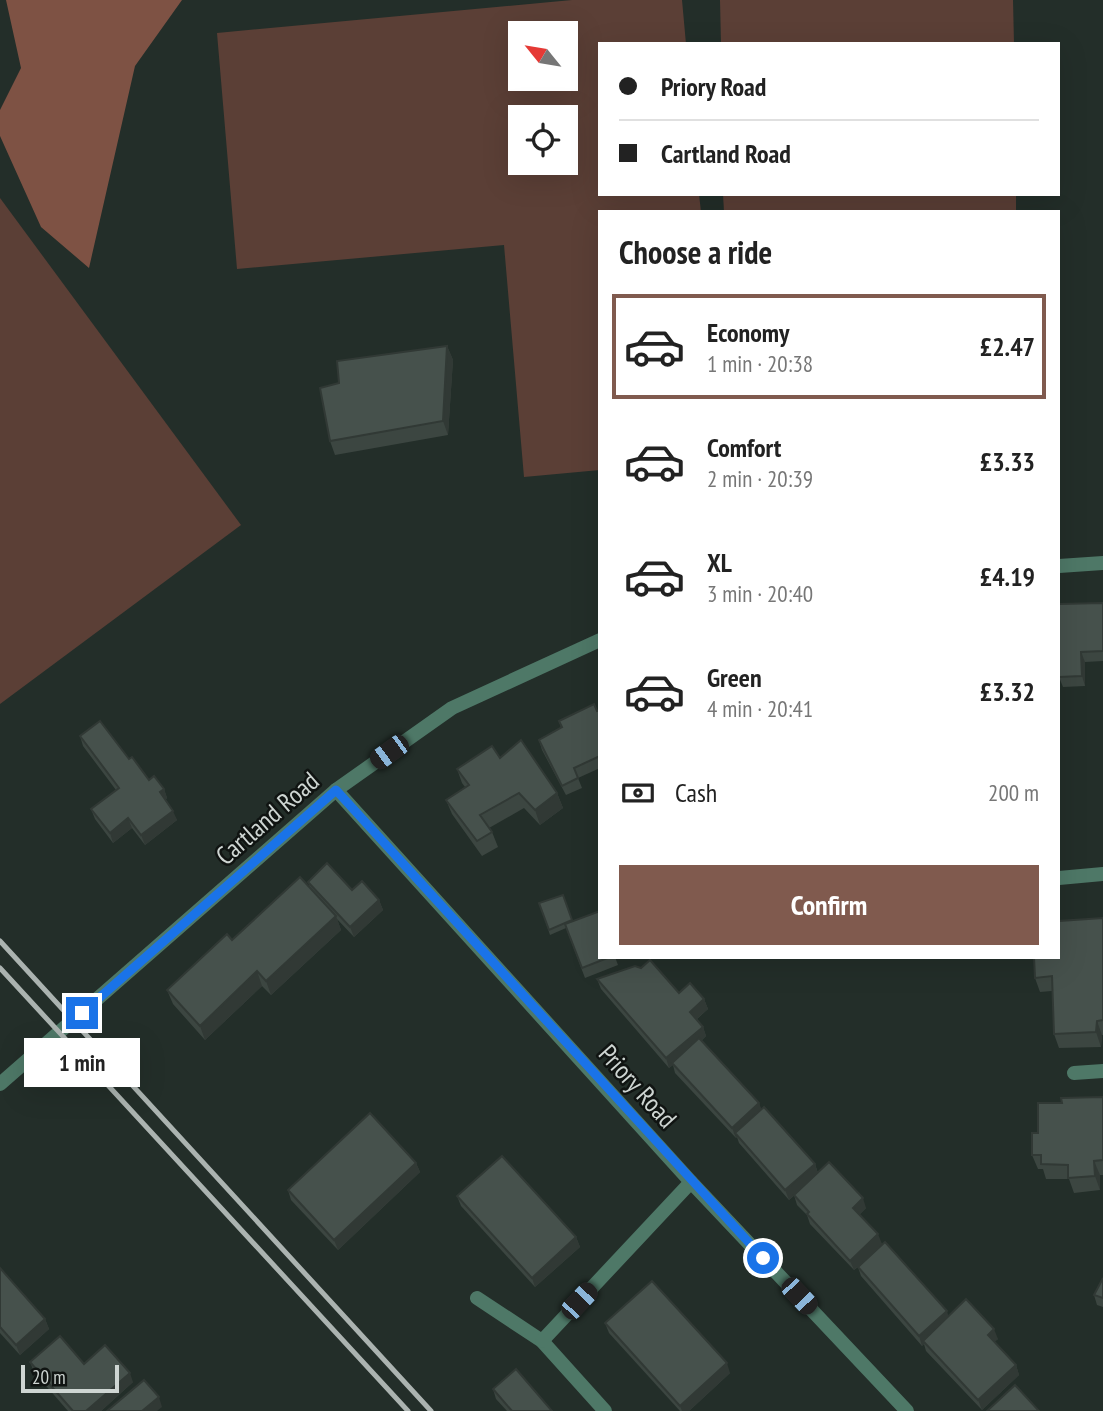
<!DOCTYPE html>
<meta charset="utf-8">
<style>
body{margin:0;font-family:"PT Sans Narrow",sans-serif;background:#f6f6f6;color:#222;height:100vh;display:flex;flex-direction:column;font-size:26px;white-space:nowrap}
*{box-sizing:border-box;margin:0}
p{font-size:23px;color:#767676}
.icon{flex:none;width:38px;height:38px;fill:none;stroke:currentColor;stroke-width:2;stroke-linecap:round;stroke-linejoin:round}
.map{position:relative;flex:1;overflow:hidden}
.details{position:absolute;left:598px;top:210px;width:462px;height:749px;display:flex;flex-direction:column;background:#fff;border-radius:0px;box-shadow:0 7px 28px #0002}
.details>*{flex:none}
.top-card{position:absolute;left:598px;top:42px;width:462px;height:154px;border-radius:0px;box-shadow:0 7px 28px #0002;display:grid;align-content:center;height:154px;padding:0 21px;background:#fff}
.needle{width:46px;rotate:300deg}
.controls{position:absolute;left:508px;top:21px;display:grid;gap:14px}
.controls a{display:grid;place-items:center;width:70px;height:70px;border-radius:0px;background:#fff;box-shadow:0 7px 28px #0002;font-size:35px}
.scale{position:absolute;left:21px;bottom:18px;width:98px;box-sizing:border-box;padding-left:7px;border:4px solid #ced5d2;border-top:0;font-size:19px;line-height:24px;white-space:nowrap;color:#ced5d2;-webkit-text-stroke:5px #101412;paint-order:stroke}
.end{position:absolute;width:32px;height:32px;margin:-16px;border:9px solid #1a73e8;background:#fff;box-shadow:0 0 0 4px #fff}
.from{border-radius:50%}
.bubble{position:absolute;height:49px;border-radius:0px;background:#fff;box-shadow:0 7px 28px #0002;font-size:23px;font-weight:700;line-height:49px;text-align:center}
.car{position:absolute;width:21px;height:42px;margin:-21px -10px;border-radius:9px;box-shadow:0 0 5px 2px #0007;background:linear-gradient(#222 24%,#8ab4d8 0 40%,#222 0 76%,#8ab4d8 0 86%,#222 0)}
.top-card b{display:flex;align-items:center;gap:24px;height:66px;font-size:26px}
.top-card b+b{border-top:2px solid #e0e0e0}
.top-card i{width:18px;height:18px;background:#222}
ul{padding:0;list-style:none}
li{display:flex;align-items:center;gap:21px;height:105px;margin:0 14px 10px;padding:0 7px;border:4px solid transparent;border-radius:0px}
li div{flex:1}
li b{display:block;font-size:26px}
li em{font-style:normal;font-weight:700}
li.selected{border-color:#805a4e}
li>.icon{width:63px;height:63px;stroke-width:1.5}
h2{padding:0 21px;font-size:32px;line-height:84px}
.pay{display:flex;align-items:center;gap:18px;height:77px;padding:0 21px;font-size:26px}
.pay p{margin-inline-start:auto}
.primary-button{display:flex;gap:14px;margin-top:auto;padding:14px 21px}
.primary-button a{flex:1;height:80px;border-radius:0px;background:#805a4e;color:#fff;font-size:28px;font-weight:700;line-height:80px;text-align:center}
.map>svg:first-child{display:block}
.green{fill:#5b3f36;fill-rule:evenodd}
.forest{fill:#7e5244}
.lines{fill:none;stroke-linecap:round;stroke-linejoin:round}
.minor{stroke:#4e7867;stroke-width:14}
.tertiary{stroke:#4e7867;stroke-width:14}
.rail{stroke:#abb3b0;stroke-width:5}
.wall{fill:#3c4641}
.shaded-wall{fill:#313935}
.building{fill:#46514c;stroke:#313935;stroke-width:2}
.route{stroke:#1a73e8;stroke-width:9}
.labels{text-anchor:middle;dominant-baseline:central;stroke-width:5;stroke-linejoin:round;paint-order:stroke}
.street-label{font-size:26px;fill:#ced5d2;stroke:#101412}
</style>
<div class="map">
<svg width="1103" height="1411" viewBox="0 0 1103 1411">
<rect width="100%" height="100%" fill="#232e29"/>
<g class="green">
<path d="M572 0H682L686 44H600V194H699L701 212H600V470L524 477 504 245 237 269 217 33ZM565 33V79H520V33ZM520 117H565V163H520Z"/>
<polygon points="720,0 1013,0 1014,44 721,44"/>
<polygon points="723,194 1016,194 1016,212 724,212"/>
<polygon points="0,198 241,525 0,704"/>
</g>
<polygon class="forest" points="6,0 182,0 135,66 89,268 41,227 0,136 0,110 21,68"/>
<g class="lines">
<g class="minor">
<polyline points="336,790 691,1182 907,1411"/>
<polyline points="1059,878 1103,874"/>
<polyline points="1074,1073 1103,1071"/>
<polyline points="477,1298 542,1341 605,1411"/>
<polyline points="542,1341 691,1182"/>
</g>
<g class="tertiary">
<polyline points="1059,566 1103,563"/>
<polyline points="0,1084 336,790 452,708 600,640"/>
</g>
<g class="rail">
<polyline points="0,941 431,1411"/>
<polyline points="0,968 408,1411"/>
</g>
</g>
<g class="wall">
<polygon points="447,346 453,360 448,435 335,455 330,441"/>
<polygon points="1103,603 1103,661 1085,662 1085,686 1063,687 1059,677"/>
<polygon points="600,710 600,768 578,778 582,788 566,795 542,750 539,740 561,728 559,721"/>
<polygon points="80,736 129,759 149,780 164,789 167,798 165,800 177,820 145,845 132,828 113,843 95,819 91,809 116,790 83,746"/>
<polygon points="500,758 557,793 563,808 540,825 524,808 489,828 492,832 498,847 482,856 452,814 446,800 465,787 462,783 457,769"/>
<polygon points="308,882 352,890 379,900 383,910 354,937 337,919 341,930 271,995 262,986 205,1040 173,1004 167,990 232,940 310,888"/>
<polygon points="539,903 572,921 600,957 615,957 618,965 585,978 566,928 550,935"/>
<polygon points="1103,918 1103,1035 1102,1035 1101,1047 1059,1048 1054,1034 1052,991 1040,992 1035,978"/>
<polygon points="597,979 679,993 704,999 708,1009 697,1019 703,1027 706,1036 701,1041 759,1103 761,1110 815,1164 818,1173 866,1208 859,1215 882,1244 867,1258 949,1316 998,1339 994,1342 1016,1365 1019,1375 982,1410 926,1351 924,1344 922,1346 861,1276 858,1267 854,1270 810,1224 807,1215 797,1205 794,1195 796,1194 789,1200 739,1143 737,1137 736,1138 675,1073 673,1065 669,1068 601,989"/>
<polygon points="1103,1097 1103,1175 1100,1175 1100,1190 1074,1193 1069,1179 1046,1179 1043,1169 1038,1169 1032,1155 1038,1133 1062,1103"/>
<polygon points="416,1163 420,1172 338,1250 291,1200 288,1190"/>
<polygon points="457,1196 576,1237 580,1247 535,1287 461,1206"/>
<polygon points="0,1268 45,1319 49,1329 20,1355 0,1333"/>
<polygon points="1103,1278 1103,1307 1097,1305 1094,1295"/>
<polygon points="605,1323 730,1373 689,1411 680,1411 609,1333"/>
<polygon points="30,1362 133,1382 101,1411 68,1411 34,1372"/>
<polygon points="493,1389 552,1411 507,1411 496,1399"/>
</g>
<g class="shaded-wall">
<polygon points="447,346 453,360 448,435 443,421"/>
<polygon points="1081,652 1085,662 1085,686 1082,676"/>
<polygon points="164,789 167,798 163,802 160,792"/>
<polygon points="557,793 563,808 540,825 535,810"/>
<polygon points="173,811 177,820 145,845 141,835"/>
<polygon points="128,818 132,828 113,843 110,833"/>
<polygon points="379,900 383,910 354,937 350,927"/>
<polygon points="336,916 341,930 271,995 266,981"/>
<polygon points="257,971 262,986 205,1040 200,1026"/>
<polygon points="704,999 708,1009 694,1021 690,1012"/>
<polygon points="1097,1021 1102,1035 1101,1047 1096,1032"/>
<polygon points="703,1027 706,1036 673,1065 672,1063 673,1065 669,1068 666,1058"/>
<polygon points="759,1103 763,1113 735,1133 737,1137 736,1138 732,1128"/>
<polygon points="1094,1161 1100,1175 1100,1190 1095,1176"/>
<polygon points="416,1163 420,1172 338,1250 334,1240"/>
<polygon points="815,1164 818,1174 789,1200 785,1190"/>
<polygon points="863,1198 866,1208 856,1218 853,1208"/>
<polygon points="878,1234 882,1244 854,1270 850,1261"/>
<polygon points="576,1237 580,1247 535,1287 532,1278"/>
<polygon points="947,1311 950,1321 923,1341 924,1344 922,1346 919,1336"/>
<polygon points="45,1319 49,1329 20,1355 16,1345"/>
<polygon points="994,1329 998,1339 991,1345 988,1335"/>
<polygon points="727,1363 730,1373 689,1411 682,1411 680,1406"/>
<polygon points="1016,1365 1019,1375 982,1410 978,1400"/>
<polygon points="130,1373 133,1382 101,1411 86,1411"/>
<polygon points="159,1397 162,1407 157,1411 142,1411"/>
</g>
<g class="building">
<polygon points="447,346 443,421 330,441 320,388 339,383 337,361"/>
<polygon points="1103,603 1103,651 1081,652 1082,676 1059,677 1059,604"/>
<polygon points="594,704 597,711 600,710 600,756 574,768 578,778 562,786 539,740 562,727 559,721"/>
<polygon points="100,721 129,759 132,757 149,780 154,776 164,789 160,792 173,811 141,835 128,818 110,833 91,809 119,788 80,736"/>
<polygon points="521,740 557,793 535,810 519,793 480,815 492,832 477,841 446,800 469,785 457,769 492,746 500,758"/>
<polygon points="327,863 352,890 362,881 379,900 350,927 308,882"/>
<polygon points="300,877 336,916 266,981 257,971 200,1026 167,990 227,934 232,940"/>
<polygon points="563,895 572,920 549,930 539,903"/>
<polygon points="600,911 600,957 610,957 582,968 565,924"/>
<polygon points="1103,918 1103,1020 1097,1021 1096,1032 1054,1034 1052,976 1035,978 1034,957 1059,957 1059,921"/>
<polygon points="650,960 679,993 690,983 704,999 690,1012 703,1027 666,1058 597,979 635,966 641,968"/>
<polygon points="699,1038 759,1103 732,1128 672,1063"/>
<polygon points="1103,1097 1103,1160 1094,1161 1095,1176 1068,1178 1068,1165 1041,1164 1041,1155 1032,1155 1032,1133 1038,1133 1038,1103 1062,1103 1061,1098"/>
<polygon points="764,1107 815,1164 785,1190 735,1133"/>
<polygon points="370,1113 416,1163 334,1240 288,1190"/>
<polygon points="502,1156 576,1237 532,1278 457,1196"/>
<polygon points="829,1162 863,1198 853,1208 878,1234 850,1261 807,1214 809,1212 794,1195"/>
<polygon points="885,1242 947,1311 919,1336 858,1267"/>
<polygon points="0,1268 45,1319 16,1345 0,1327"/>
<polygon points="1103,1278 1103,1298 1094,1295"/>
<polygon points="652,1281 727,1363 680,1406 605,1323"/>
<polygon points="966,1299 994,1329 988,1335 1016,1365 978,1400 923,1341"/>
<polygon points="60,1336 84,1364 105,1345 130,1373 86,1411 73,1411 30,1362"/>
<polygon points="516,1369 552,1411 512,1411 493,1389"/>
<polygon points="144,1380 159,1397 142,1411 107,1411"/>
<polygon points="1015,1385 1039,1411 987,1411"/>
</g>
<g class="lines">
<polyline class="route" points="82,1013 336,790 763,1258"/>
</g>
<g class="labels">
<g class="street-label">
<text transform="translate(267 818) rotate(-41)">Cartland Road</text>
<text transform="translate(638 1086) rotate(48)">Priory Road</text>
</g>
</g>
</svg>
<div class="controls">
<a><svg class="needle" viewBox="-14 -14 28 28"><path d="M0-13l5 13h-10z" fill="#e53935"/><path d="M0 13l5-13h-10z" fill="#767676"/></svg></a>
<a><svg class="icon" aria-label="locate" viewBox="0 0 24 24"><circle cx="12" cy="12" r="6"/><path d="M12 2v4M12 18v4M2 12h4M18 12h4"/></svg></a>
</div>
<div class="scale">20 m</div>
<i class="end from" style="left:763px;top:1258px"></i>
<i class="end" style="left:82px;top:1013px"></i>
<div class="bubble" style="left:24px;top:1038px;width:116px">1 min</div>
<i class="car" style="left:389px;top:752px;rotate:234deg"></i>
<i class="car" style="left:799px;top:1296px;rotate:137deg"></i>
<i class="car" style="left:579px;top:1301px;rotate:43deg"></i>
<div class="top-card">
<b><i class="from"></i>Priory Road</b>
<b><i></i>Cartland Road</b>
</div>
<section class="details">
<h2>Choose a ride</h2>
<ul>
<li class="selected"><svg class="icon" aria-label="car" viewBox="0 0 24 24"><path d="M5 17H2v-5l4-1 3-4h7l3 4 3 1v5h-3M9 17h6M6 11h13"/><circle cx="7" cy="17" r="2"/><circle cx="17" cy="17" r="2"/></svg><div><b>Economy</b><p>1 min · 20:38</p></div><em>£2.47</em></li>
<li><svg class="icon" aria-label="car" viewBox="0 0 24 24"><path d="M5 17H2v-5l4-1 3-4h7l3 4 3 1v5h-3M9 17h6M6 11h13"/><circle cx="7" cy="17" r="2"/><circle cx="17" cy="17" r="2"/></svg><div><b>Comfort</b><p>2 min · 20:39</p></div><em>£3.33</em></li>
<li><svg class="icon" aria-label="car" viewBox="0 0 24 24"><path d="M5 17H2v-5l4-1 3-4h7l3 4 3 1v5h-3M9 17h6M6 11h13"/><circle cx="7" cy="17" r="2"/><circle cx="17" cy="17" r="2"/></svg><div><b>XL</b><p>3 min · 20:40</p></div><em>£4.19</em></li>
<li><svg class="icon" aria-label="car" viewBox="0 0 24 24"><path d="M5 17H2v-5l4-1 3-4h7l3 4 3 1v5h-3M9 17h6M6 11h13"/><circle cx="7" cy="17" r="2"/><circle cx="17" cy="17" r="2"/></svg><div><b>Green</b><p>4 min · 20:41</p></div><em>£3.32</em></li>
</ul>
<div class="pay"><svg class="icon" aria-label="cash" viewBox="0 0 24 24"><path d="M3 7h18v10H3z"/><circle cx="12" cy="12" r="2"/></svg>Cash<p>200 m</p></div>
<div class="primary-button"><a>Confirm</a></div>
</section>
</div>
